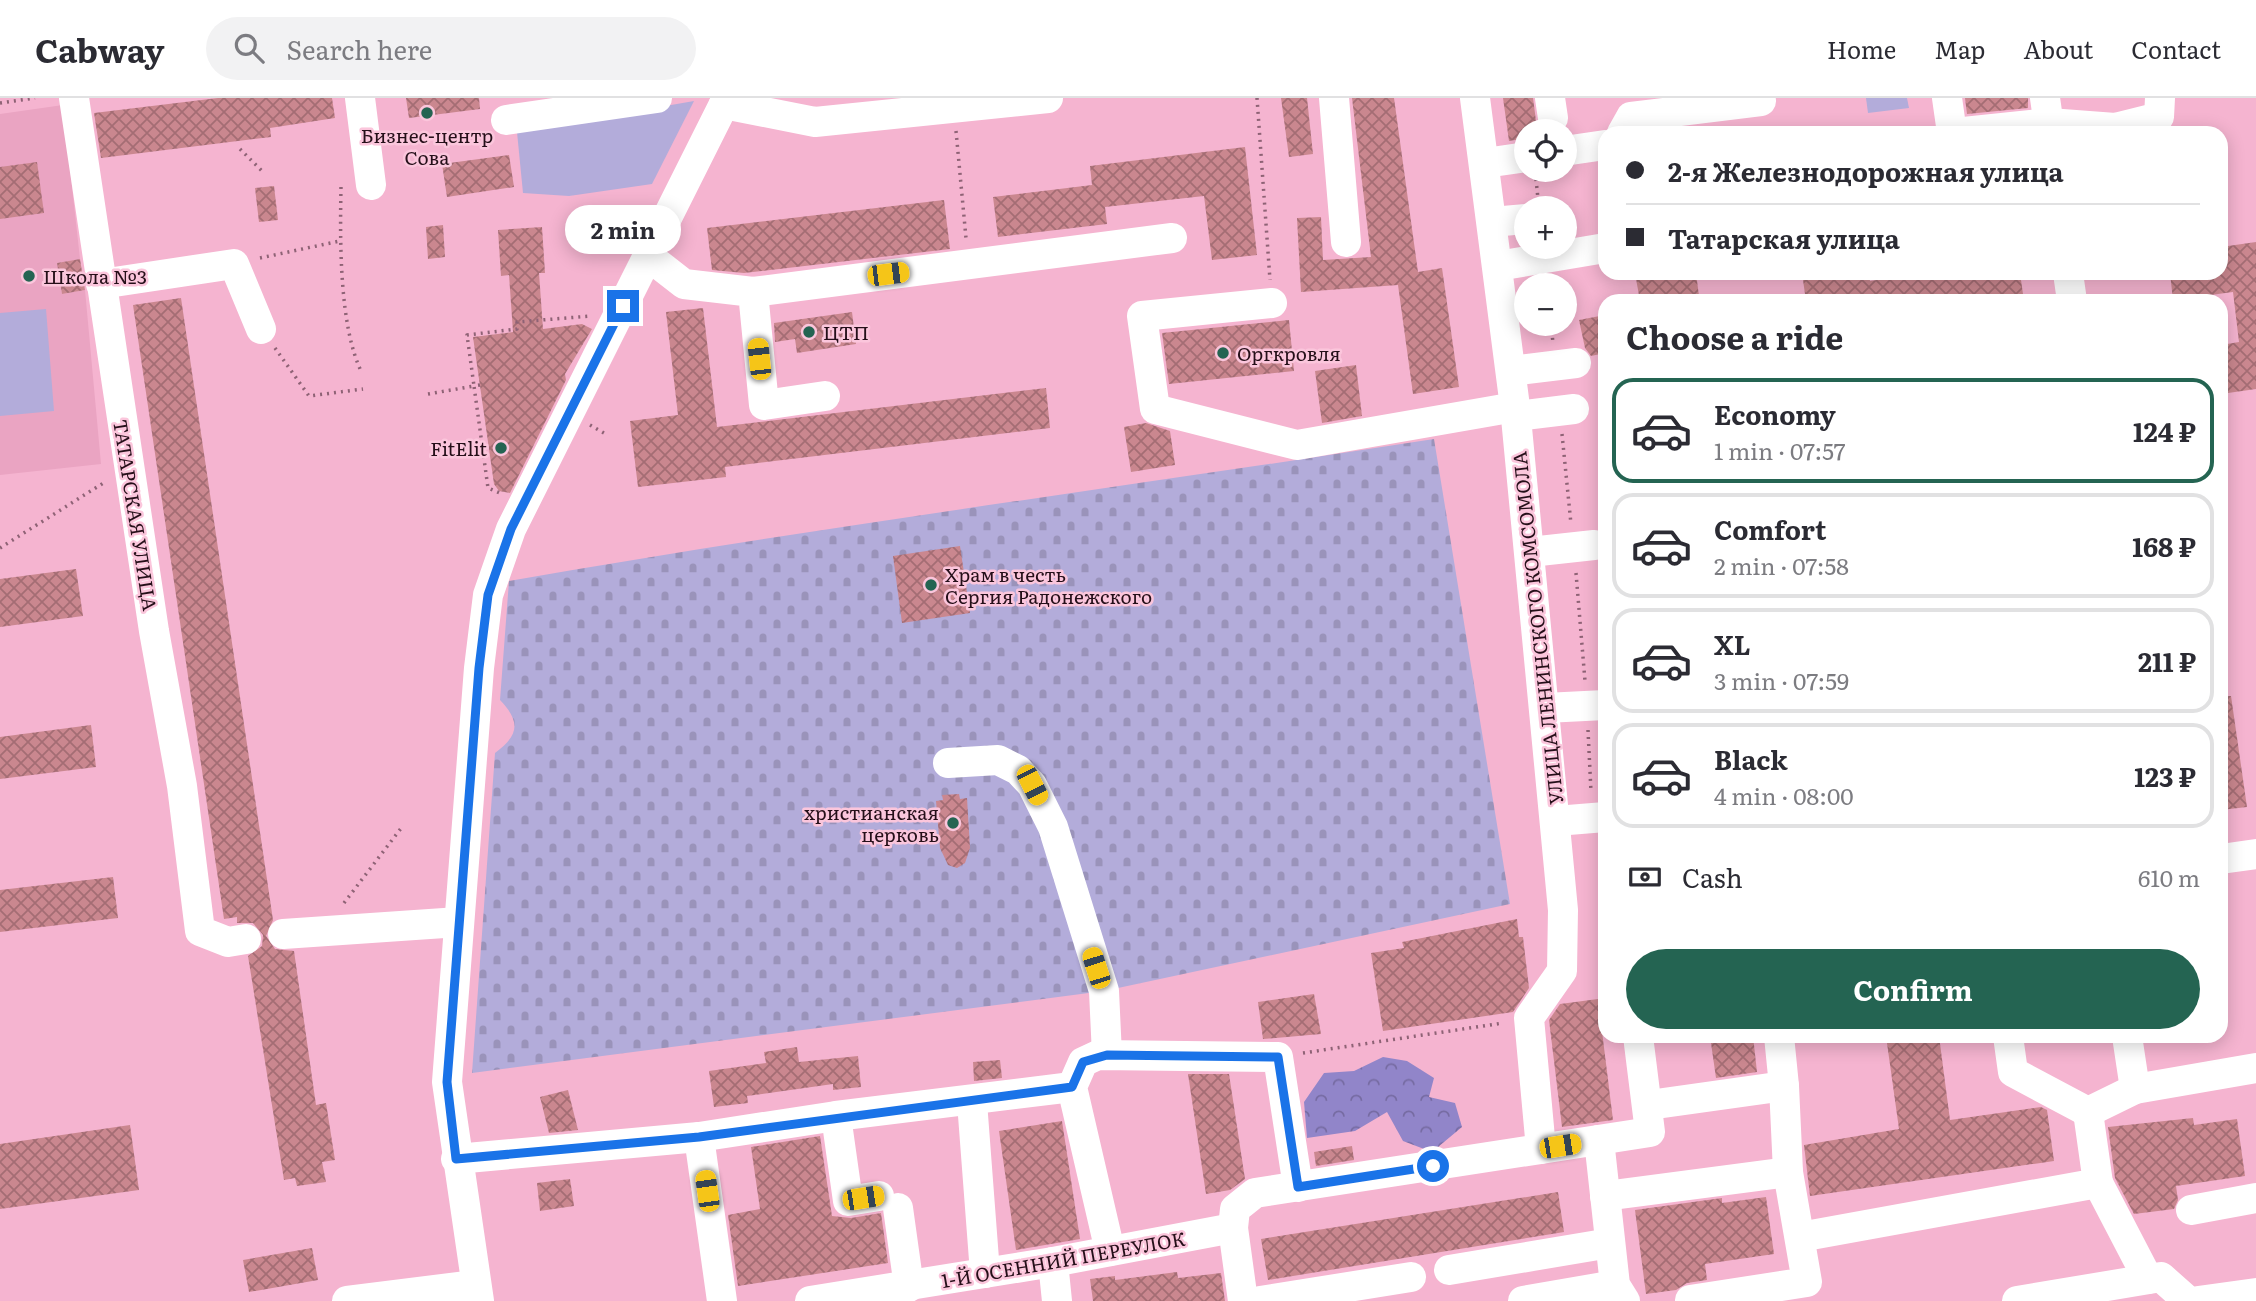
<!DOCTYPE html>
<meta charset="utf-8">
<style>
body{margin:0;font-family:Literata,serif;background:#f2f2f3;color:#2b2b33;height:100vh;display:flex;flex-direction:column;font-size:26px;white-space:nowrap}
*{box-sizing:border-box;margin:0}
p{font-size:23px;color:#7c7c81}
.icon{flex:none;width:38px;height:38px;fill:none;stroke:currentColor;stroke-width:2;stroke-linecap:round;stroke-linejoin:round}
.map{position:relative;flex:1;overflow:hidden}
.sheet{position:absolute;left:1598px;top:196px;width:630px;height:749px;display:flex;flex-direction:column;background:#fff;border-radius:21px;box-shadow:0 4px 18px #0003}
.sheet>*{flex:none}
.hud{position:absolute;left:1598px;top:28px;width:630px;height:154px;border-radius:21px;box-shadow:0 4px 18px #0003;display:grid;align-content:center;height:154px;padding:0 28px;background:#fff}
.fabs{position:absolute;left:1514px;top:21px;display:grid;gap:14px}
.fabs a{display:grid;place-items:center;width:63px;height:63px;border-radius:50%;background:#fff;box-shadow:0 4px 18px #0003;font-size:35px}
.end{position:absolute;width:32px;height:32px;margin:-16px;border:9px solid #1a73e8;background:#fff;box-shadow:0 0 0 4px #fff}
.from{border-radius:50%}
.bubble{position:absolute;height:49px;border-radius:24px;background:#fff;box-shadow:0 4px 18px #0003;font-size:23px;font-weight:700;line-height:49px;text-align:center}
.car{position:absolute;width:21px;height:42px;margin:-21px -10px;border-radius:9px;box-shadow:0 0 5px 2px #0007;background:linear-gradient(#f5c518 24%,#345 0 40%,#f5c518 0 76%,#345 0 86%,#f5c518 0)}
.hud b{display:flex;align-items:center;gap:24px;height:66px;font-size:26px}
.hud b+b{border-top:2px solid #e1e1e2}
.hud i{width:18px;height:18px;background:#2b2b33}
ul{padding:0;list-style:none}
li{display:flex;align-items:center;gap:21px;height:105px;margin:0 14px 10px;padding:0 14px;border:4px solid #e1e1e2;border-radius:21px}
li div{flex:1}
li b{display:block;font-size:26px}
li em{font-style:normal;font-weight:700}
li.on{border-color:#246452}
li>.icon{width:63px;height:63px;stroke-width:1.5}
h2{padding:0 28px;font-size:32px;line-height:84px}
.pay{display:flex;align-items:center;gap:18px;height:77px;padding:0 28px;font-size:26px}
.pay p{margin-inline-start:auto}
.action{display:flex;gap:14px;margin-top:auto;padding:14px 28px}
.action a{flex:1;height:80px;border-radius:42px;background:#246452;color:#fff;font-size:28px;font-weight:700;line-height:80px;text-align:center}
header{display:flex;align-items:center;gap:42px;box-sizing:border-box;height:98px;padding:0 35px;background:#fff;border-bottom:2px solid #e1e1e2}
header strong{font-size:33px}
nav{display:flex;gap:38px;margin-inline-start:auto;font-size:24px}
.search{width:490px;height:63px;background:#f2f2f3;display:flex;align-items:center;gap:18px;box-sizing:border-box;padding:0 24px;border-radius:38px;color:#7c7c81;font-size:26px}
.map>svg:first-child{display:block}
.built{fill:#eaa4c2}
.grass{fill:#b3acda}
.forest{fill:url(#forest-crowns)}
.cemetery{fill:url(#cemetery-stones)}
.building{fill:url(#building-cross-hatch)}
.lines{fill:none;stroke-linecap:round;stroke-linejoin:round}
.path{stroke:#8e6275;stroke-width:3.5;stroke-dasharray:2 5;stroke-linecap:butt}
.minor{stroke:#fff;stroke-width:30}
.route{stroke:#1a73e8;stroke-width:9}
.poi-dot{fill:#246452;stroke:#fbc6dc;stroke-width:2.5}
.labels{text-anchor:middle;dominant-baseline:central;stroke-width:5;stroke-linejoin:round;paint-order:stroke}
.poi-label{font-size:19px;fill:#250f19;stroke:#fbc6dc;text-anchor:start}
.street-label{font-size:19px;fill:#250f19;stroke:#fbc6dc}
</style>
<header>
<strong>Cabway</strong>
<div class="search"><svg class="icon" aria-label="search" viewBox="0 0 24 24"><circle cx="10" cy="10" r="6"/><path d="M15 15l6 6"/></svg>Search here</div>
<nav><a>Home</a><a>Map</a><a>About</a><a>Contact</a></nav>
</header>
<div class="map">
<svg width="2256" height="1203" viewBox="0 0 2256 1203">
<defs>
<pattern id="forest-crowns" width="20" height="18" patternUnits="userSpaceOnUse" patternTransform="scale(1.75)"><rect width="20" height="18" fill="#9185c9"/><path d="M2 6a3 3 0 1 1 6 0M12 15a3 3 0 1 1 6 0" fill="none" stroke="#766ba2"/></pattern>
<pattern id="cemetery-stones" width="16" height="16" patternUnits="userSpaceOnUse" patternTransform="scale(1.75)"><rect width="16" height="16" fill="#b3acda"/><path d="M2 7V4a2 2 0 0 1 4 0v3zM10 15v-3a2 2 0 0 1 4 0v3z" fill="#9a93ba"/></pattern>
<pattern id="building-cross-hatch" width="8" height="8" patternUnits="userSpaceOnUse" patternTransform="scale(1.75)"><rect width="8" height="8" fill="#ca878f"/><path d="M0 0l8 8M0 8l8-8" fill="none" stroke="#a46d74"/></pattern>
</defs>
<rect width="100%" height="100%" fill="#f5b4d0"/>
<polygon class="built" points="63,7 80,161 57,165 62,196 85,192 101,366 0,377 0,16"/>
<g class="grass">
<polygon points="1866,0 1907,0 1909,10 1868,15"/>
<polygon points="694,3 652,86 569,98 523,95 517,34"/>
<polygon points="46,211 54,313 0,318 0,215"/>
</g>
<polygon class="forest" points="1383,959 1407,963 1434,980 1429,999 1455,1005 1462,1029 1432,1054 1403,1043 1387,1014 1355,1033 1307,1040 1304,1004 1324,975 1354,973"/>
<path class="cemetery" d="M1434 341 1510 806 1104 893 472 975 495 655C519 637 521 624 500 602L509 483C816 429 1126 389 1434 341Z"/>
<g class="building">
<polygon points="218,0 332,0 335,20 270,30 271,39 101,60 94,15"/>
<polygon points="406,0 479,0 480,11 409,20"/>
<polygon points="1281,0 1307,0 1313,56 1289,59"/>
<polygon points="1352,0 1394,0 1418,174 1442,170 1459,289 1413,296 1398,187 1301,194 1297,120 1321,119 1323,162 1371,159"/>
<polygon points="1503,0 1533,0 1536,23 1542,33 1526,33 1526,40 1509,43"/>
<polygon points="1965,0 2028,0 2028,10 1967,16"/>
<polygon points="1245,49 1257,157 1212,162 1204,98 1105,109 1107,126 998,139 993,99 1092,87 1090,68"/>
<polygon points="509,57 514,89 447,99 442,66"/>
<polygon points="37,64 44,115 0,121 0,69"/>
<polygon points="274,88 278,122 259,124 255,90"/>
<polygon points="944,102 950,151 744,175 712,172 707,130"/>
<polygon points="443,127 445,159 428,161 426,129"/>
<polygon points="542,129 545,175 539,175 543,231 582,226 592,231 565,276 566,282 510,395 499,393 494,386 473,239 513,234 509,177 501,178 498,132"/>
<polygon points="2256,144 2256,291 2221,296 2221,247 2239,244 2233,194 2173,202 2170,175 2221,175 2221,149"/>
<polygon points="80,161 85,192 62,196 57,165"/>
<polygon points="1635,175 1696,175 1699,198 1640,203"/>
<polygon points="1802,175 1869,175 1870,183 1923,175 2020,175 2024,203 1806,203"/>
<polygon points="181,200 273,822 266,838 275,851 294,853 316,1007 326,1005 335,1062 322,1064 326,1084 297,1088 295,1080 284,1082 248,858 262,848 263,837 253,825 237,825 237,819 224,821 133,207"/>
<polygon points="703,210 717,329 1046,290 1050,330 725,369 726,379 638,389 630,323 678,317 666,214"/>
<polygon points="852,214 856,246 797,255 795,241 775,244 774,225"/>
<polygon points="1605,217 1605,255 1591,258 1585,250 1579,222"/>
<polygon points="1289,222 1294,273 1169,286 1162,235"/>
<polygon points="1356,267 1362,318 1322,325 1315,273"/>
<polygon points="1146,325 1170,333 1175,367 1131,374 1124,329"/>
<polygon points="960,448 970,515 902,525 893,458"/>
<polygon points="76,471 83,518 0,529 0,481"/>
<polygon points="2221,598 2231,598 2247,709 2221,712"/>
<polygon points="91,627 96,669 0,681 0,639"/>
<polygon points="959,696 960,701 967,700 970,750 965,765 957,770 948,767 940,750 936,703 943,702 942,697"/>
<polygon points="113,779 118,820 0,834 0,792"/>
<polygon points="1517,821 1519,839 1523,839 1529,890 1513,914 1383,933 1371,855 1404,850 1402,844"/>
<polygon points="1314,896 1321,936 1263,941 1258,904"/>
<polygon points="1598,901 1613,1022 1562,1029 1549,922 1560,906"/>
<polygon points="1710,938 1753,938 1757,974 1716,980"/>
<polygon points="1886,938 1939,938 1950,1022 2041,1009 2047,1012 2054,1063 1810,1098 1804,1047 1899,1031"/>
<polygon points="797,949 799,964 858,958 861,989 833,992 833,986 747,998 748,1005 714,1009 709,973 766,965 764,954"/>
<polygon points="1000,962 1002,980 974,983 973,964"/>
<polygon points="1188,976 1229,976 1245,1081 1230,1092 1206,1096"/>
<polygon points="568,992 578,1032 549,1035 540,999"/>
<polygon points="2193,1020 2194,1027 2237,1021 2245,1078 2176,1088 2178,1102 2174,1111 2134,1116 2115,1080 2108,1029"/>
<polygon points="1062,1023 1080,1141 1016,1152 999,1033"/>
<polygon points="130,1027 139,1092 0,1111 0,1046"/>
<polygon points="820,1038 832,1118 851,1120 881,1115 888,1165 738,1188 728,1117 760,1111 751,1049"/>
<polygon points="1352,1048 1354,1062 1316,1068 1314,1054"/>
<polygon points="570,1081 574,1108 540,1113 537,1085"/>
<polygon points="1558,1094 1564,1134 1268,1182 1261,1141"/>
<polygon points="1766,1099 1774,1156 1705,1166 1707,1182 1687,1185 1676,1192 1646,1196 1635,1112 1722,1100 1722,1105"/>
<polygon points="312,1150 318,1182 249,1194 243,1162"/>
<polygon points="1177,1174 1178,1180 1221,1175 1225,1203 1093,1203 1090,1181 1115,1178 1115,1182"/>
</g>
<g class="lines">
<g class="path">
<polyline points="1257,0 1270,182"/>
<polyline points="0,5 35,0"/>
<polyline points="956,33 966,140"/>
<polyline points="240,51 264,75"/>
<polyline points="1536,81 1538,101"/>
<path d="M341 89C340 141 339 229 362 275"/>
<polyline points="260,160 340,143"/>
<polyline points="1551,226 1553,245"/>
<polyline points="275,250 309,298 363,291"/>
<polyline points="480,287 474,288 488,390 502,396"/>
<polyline points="428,296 474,288 467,237 517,231 517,224 591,218"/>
<polyline points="590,327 604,335"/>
<polyline points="1562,336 1571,426"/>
<polyline points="0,450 105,384"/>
<polyline points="1576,475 1585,583"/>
<polyline points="1588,632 1591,694"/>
<polyline points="1600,743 1605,757"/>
<polyline points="344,805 402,729"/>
<polyline points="1303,955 1503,925"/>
</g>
<g class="minor">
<polyline points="74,0 154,533 182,688 200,833 228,844 246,841"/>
<polyline points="360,0 371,87"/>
<polyline points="1334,0 1346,144"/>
<polyline points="1475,0 1515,309 1563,812 1562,873 1529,920 1541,1051"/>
<polyline points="1550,0 1553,20"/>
<polyline points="1947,0 1952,35"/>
<polyline points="2045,0 2050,35"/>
<polyline points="724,6 815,24 1048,0"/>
<polyline points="506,22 657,0"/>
<polyline points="1622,35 1631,19 1761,3"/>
<polyline points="1954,35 2049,25 2115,30 2159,19 2160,0"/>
<polyline points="1564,53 1605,47"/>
<polyline points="1485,65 1526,59"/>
<polyline points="1492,124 1526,121"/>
<polyline points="648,158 684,186 753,194 764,307 825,298"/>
<polyline points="1498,168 1605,150"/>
<polyline points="2068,175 2072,203"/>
<polyline points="101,186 234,166 261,231"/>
<polyline points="753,194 1172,140"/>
<polyline points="1272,205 1142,218 1155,311 1297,347 1515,309"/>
<polyline points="1511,273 1576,265"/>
<polyline points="1516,318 1574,311"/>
<polyline points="1530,454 1594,447"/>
<polyline points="1545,610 1605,607"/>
<polyline points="948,665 998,662 1018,672 1032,687 1053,729 1104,893 1107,957"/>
<polyline points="1556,723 1605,719"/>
<polyline points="2221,761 2256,756"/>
<polyline points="283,836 459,824"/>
<polyline points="2008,938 2013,974 2088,1014"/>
<polyline points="2127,938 2135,991"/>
<polyline points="972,1004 985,1175"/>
<polyline points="1649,1007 1784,988 1779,938"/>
<polyline points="2088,1014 2135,991 2256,970"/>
<polyline points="836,1018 848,1103 879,1098"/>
<polyline points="699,1039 722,1203"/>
<polyline points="1599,1042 1615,1187 1625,1203"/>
<polyline points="456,1061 699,1039 836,1018 1072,989"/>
<polyline points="2098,1085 2148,1181"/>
<polyline points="1605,1098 1788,1074"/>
<polyline points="898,1110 909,1189"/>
<polyline points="2191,1112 2256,1100"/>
<polyline points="1800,1139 2098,1085 2088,1014"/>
<polyline points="1110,1153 1072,989 1083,964 1098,957 1278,959 1298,1089"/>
<polyline points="1053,1164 1057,1203"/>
<polyline points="1449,1172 1610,1145"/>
<polyline points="1690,1202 1807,1184 1788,1074 1784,988"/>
<polyline points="347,1203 475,1187"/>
<polyline points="479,1203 447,984 479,570 488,497 511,431 727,0"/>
<polyline points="810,1203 1053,1164 1233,1130"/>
<polyline points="1243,1203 1233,1130 1235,1111 1255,1095 1650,1034 1638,938"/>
<polyline points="1260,1203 1411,1179"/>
<polyline points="1523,1203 1615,1187"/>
<polyline points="2017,1203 2161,1179 2188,1203"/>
<polyline points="2198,1203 2256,1195"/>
</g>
</g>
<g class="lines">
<polyline class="route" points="623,208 511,431 488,497 479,570 447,984 456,1061 699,1039 1072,989 1083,964 1107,957 1278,959 1298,1089 1433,1068"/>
</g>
<g class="poi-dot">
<circle cx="427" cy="15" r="7"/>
<circle cx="29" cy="178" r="7"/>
<circle cx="809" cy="234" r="7"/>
<circle cx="1223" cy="255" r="7"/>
<circle cx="501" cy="350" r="7"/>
<circle cx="931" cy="487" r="7"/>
<circle cx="953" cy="725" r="7"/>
</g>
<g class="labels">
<g class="poi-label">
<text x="427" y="37" text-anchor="middle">Бизнес-центр<tspan x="427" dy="22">Сова</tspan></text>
<text x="43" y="178">Школа №3</text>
<text x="823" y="234">ЦТП</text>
<text x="1237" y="255">Оргкровля</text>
<text x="487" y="350" text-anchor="end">FitElit</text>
<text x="945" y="476">Храм в честь<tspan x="945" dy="22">Сергия Радонежского</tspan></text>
<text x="939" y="714" text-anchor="end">христианская<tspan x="939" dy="22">церковь</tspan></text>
</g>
<g class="street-label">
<text transform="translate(136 417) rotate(81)">ТАТАРСКАЯ УЛИЦА</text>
<text transform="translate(1537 530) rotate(-96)">УЛИЦА ЛЕНИНСКОГО КОМСОМОЛА</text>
<text transform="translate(1063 1161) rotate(-10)">1-Й ОСЕННИЙ ПЕРЕУЛОК</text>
</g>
</g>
</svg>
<div class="fabs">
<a><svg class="icon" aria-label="locate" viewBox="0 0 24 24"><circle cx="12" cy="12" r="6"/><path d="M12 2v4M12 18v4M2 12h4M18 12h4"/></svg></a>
<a>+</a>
<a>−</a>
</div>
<i class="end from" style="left:1433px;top:1068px"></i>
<i class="end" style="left:623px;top:208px"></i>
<div class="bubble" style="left:565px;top:107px;width:116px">2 min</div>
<i class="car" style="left:888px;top:176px;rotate:83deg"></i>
<i class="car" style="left:759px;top:261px;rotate:354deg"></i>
<i class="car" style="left:1032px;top:687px;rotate:153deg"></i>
<i class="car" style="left:1096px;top:870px;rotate:342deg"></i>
<i class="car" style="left:1560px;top:1048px;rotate:81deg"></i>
<i class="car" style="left:707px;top:1093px;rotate:352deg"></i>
<i class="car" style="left:863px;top:1100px;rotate:81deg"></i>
<div class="hud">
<b><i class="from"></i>2-я Железнодорожная улица</b>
<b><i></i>Татарская улица</b>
</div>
<section class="sheet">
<h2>Choose a ride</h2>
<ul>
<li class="on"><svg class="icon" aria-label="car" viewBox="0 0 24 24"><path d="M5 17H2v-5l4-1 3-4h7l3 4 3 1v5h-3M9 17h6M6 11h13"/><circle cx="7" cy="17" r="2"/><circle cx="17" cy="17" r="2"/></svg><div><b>Economy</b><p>1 min · 07:57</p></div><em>124 ₽</em></li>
<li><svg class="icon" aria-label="car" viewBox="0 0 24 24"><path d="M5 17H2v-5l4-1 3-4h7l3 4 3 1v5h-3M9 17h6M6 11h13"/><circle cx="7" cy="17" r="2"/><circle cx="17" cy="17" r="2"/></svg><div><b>Comfort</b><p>2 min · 07:58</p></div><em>168 ₽</em></li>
<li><svg class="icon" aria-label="car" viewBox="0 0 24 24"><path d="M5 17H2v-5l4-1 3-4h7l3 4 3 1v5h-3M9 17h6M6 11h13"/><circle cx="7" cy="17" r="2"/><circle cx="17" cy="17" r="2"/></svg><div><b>XL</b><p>3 min · 07:59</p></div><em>211 ₽</em></li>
<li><svg class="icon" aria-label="car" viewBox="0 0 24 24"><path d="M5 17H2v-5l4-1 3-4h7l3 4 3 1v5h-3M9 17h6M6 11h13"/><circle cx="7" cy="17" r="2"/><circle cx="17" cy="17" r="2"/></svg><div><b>Black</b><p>4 min · 08:00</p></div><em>123 ₽</em></li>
</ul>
<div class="pay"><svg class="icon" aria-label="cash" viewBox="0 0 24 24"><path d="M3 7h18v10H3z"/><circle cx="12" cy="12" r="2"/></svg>Cash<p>610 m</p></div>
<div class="action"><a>Confirm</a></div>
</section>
</div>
